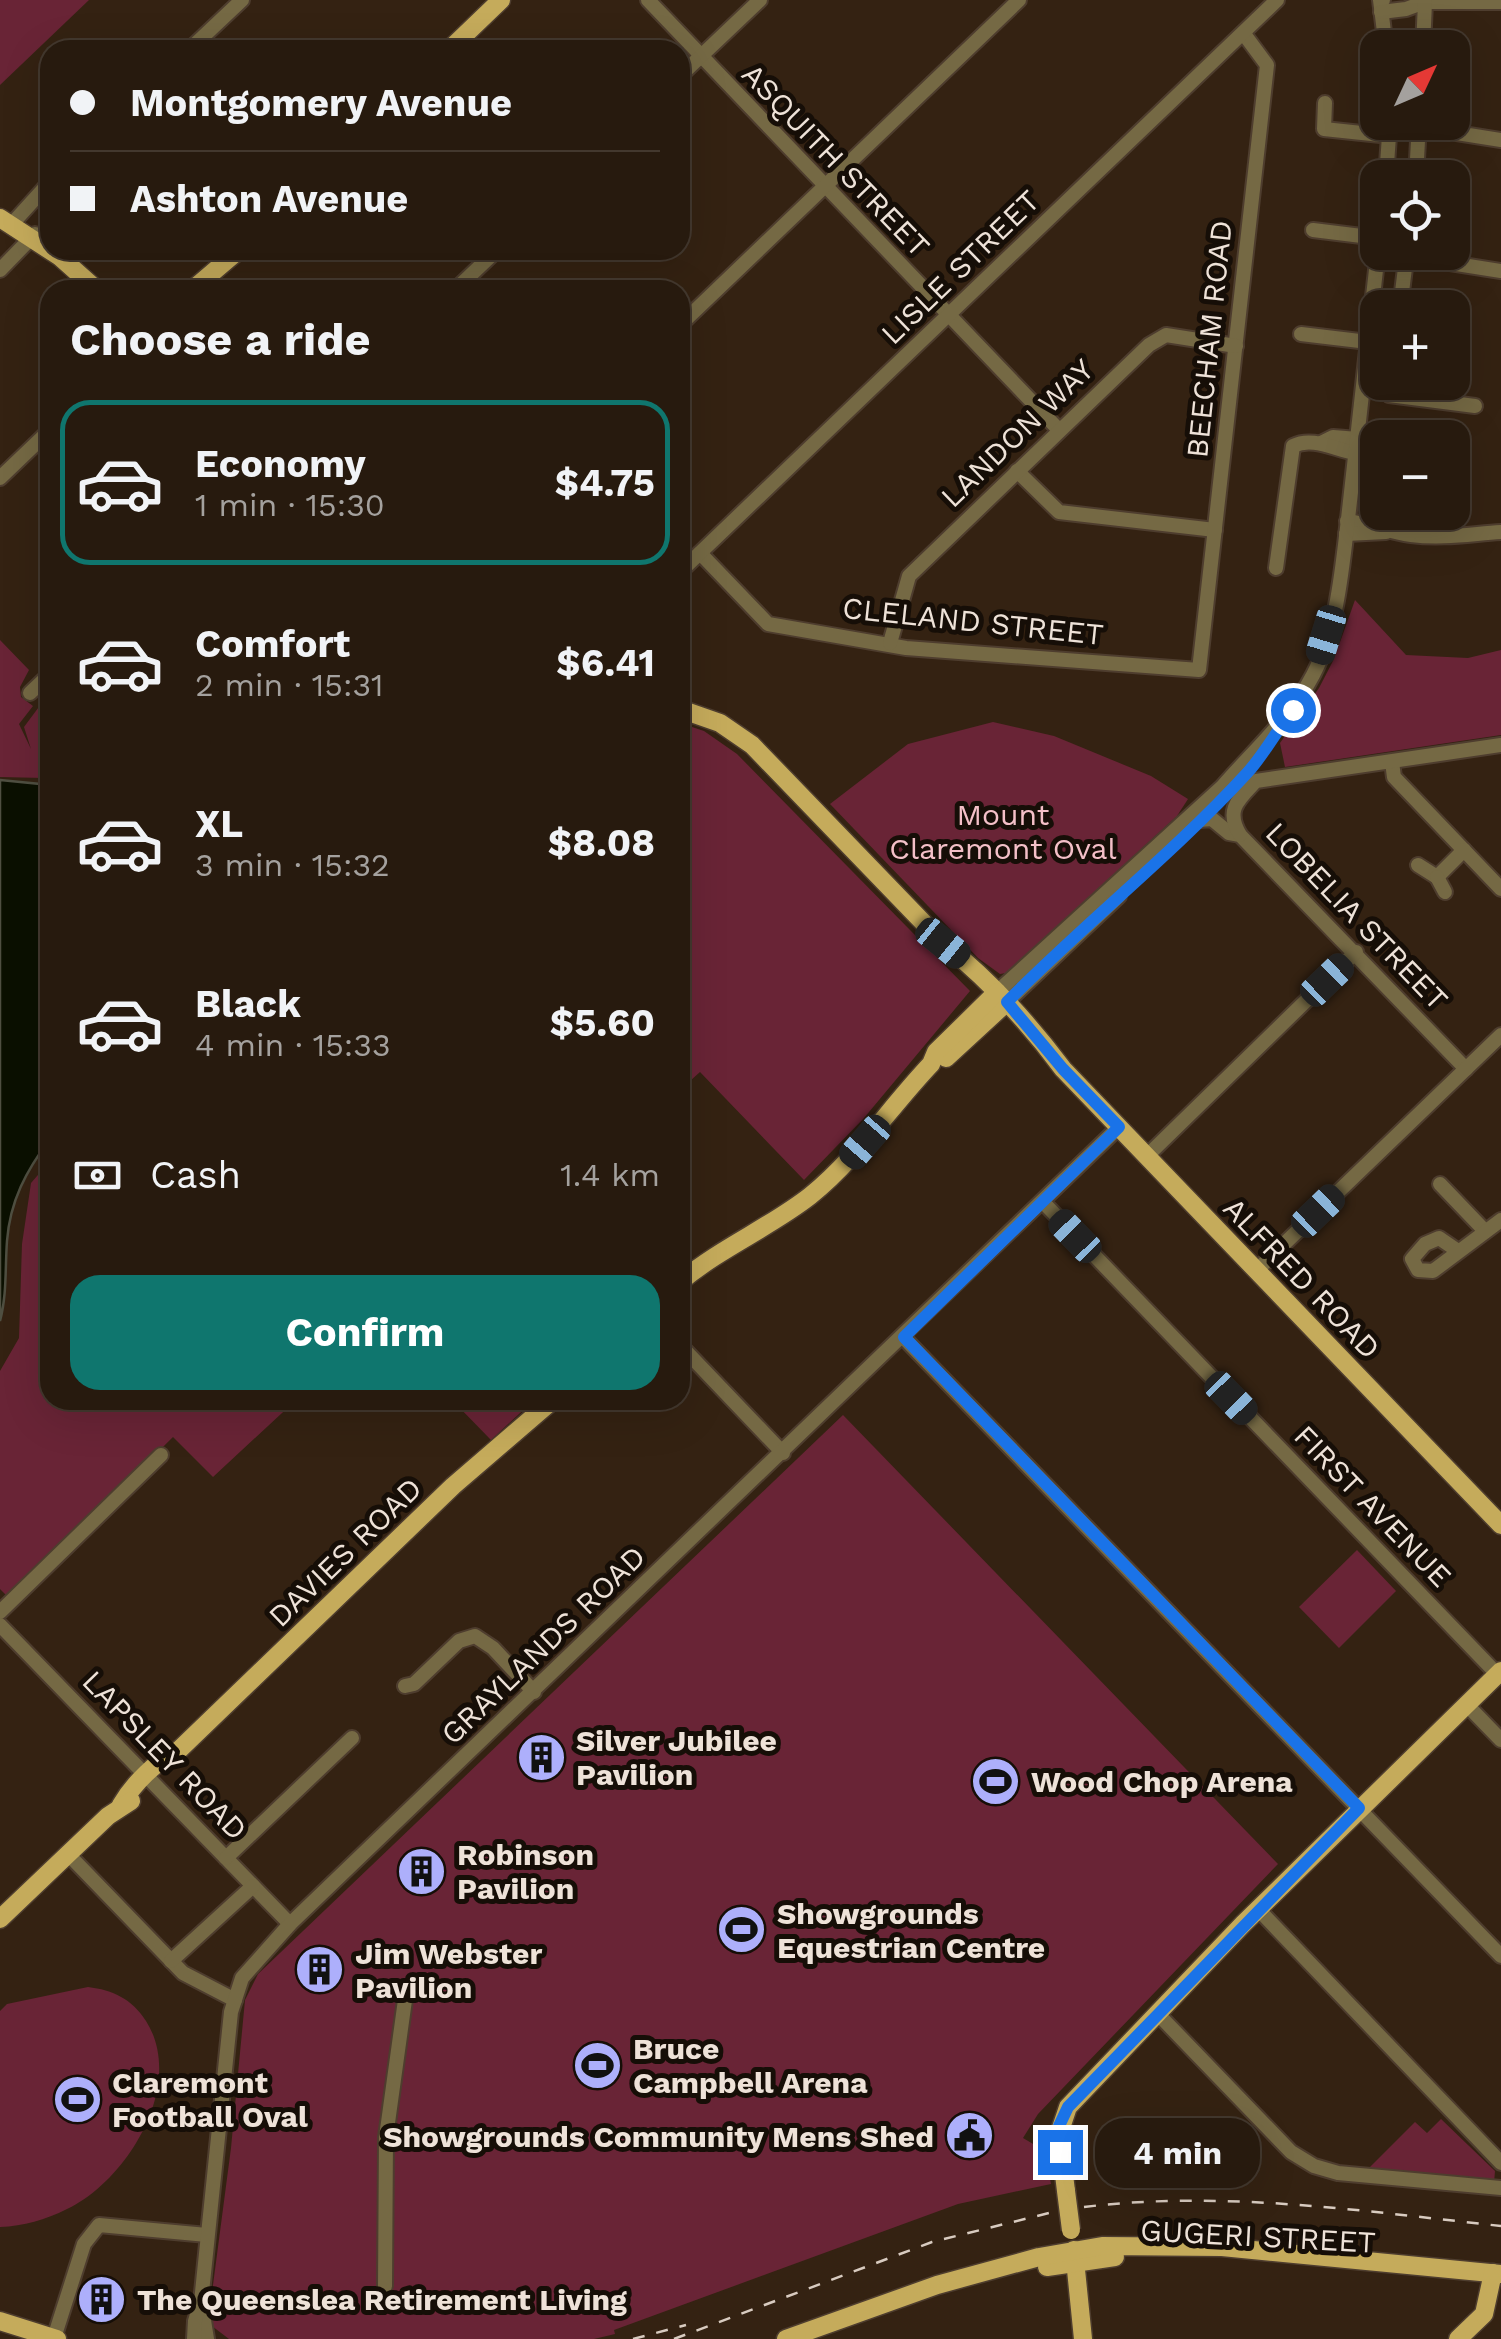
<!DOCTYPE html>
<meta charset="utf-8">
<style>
body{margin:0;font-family:"Work Sans",sans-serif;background:#2f2317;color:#f1f3f6;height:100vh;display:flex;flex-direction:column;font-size:38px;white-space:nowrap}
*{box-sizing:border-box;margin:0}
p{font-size:32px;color:#a4a19e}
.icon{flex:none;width:55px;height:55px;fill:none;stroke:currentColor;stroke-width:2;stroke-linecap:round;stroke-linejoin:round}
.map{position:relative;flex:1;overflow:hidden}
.drawer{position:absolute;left:40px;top:280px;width:650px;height:1130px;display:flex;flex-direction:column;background:#271a0e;border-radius:30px;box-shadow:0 10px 40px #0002,0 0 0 2px #43382e}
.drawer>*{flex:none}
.top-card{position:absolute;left:40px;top:40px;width:650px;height:220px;border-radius:30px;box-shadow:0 10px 40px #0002,0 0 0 2px #43382e;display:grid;align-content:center;height:220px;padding:0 30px;background:#271a0e}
.needle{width:65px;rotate:46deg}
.buttons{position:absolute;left:1360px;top:30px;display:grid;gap:20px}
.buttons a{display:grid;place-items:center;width:110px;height:110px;border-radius:20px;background:#271a0e;box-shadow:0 10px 40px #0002,0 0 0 2px #43382e;font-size:50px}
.end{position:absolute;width:45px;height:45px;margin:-22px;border:12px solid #1a73e8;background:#fff;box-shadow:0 0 0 5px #fff}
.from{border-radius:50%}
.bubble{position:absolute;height:70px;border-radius:30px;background:#271a0e;box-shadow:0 10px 40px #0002,0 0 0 2px #43382e;font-size:32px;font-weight:700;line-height:70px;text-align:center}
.car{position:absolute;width:30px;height:60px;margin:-30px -15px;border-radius:12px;box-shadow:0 0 8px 2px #0007;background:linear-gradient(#222 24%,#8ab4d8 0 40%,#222 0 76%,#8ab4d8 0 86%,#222 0)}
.top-card b{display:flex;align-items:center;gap:35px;height:95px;font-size:38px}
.top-card b+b{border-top:2px solid #43382e}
.top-card i{width:25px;height:25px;background:#f1f3f6}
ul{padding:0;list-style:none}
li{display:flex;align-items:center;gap:30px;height:165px;margin:0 20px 15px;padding:0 10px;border:5px solid transparent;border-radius:30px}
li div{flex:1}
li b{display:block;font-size:38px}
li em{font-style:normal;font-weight:700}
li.active{border-color:#0f766e}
li>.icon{width:90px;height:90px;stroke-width:1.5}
h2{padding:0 30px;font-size:45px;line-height:120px}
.pay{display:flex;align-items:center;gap:25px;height:110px;padding:0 30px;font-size:38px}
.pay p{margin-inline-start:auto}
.button{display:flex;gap:20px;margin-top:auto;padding:20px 30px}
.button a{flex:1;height:115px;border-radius:30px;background:#0f766e;color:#fff;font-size:40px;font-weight:700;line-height:115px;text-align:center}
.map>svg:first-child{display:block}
.green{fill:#692436}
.water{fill:#0b1000;stroke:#4f4f41;stroke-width:2.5}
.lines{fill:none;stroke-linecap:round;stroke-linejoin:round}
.minor-casing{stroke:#4e3d2e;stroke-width:18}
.major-casing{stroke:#4e3d2e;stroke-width:21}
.minor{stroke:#756944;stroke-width:14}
.major{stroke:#c5ab5b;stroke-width:18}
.rail{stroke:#d8cbc0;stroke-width:2.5;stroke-dasharray:12 12;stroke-linecap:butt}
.major-bridge-casing{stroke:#4e3d2e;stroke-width:21;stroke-linecap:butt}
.major-bridge{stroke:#c5ab5b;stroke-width:18}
.route{stroke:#1a73e8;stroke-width:12}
.labels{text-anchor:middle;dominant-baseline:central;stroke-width:10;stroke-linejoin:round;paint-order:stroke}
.street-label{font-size:30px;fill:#eee2d8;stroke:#160e07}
.park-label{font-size:30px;fill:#f4c0c8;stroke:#160e07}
.poi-label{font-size:30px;font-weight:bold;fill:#eee2d8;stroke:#160e07;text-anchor:start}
</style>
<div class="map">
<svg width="1501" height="2339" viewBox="0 0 1501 2339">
<rect width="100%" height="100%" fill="#342212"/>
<g class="green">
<polygon points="0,0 89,0 0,85"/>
<polygon points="1355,600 1406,655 1468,658 1501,650 1501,735 1285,767 1280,743 1319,688 1334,659"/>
<polygon points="0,640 29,670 20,687 21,697 33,706 19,724 31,749 24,727 50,692 50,766 38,764 44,778 0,777"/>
<polygon points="993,722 1054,736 1151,776 1188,799 1177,816 1006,973 1000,974 978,958 830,804 908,744"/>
<polygon points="680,723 704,731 737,754 970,991 864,1118 804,1180 700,1072 680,1090"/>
<polygon points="50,1161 50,1400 296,1400 213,1477 173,1437 10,1599 0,1589 0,1371 19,1338 22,1244 31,1183"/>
<polygon points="452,1400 534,1400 491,1440"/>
<polygon points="843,1415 1278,1864 1038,2114 1023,2138 1045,2151 1051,2184 958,2204 614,2330 615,2334 594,2339 229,2339 208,2323 231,2148 245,2000 258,1974"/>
<polygon points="1357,1550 1396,1591 1339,1648 1299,1607"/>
<path d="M88 1987C113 1990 132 1999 146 2021 186 2084 128 2180 67 2209 45 2220 24 2226 0 2227V2011L7 2004Z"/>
<polygon points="1441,2119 1495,2171 1494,2183 1366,2171 1415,2122 1427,2133"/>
</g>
<path class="water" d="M0 780 50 785V1139C26 1171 10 1201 7 1241 5 1268 7 1295 0 1321Z"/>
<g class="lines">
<defs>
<g id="minor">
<polyline points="648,0 1059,430"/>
<polyline points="1383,0 1380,0 1386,48"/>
<polyline points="1381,12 1406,9 1425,2 1501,2"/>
<polyline points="1423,48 1425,2"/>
<polyline points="189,50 242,0"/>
<polyline points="680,76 760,0"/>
<polyline points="1325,103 1324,129 1390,136"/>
<polyline points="1419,127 1501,140"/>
<polyline points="1386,178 1390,122"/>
<polyline points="1416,178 1419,122"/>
<polyline points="11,225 50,182"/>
<polyline points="1313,230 1378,238"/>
<polyline points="1406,256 1501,271"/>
<polyline points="0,270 35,234"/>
<polyline points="455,290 497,250"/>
<polyline points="1400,308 1407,252"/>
<polyline points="680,325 1019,0"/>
<polyline points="1301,334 1368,342"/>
<polyline points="1391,382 1389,395 1475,406"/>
<polyline points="1321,443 1333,437 1358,439"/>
<polyline points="1017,471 1059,512 1215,530"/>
<polyline points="0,478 50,430"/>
<path d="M1347 521C1369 524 1389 532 1411 535 1442 539 1470 534 1501 532"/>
<polyline points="1346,534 1386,532"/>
<polyline points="700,553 768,624 906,648 1199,670 1267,65 1244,34"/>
<path d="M1276 568 1293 446C1313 436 1335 450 1356 453"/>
<polyline points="680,572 1277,0"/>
<polyline points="890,643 909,576 1149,345 1166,335 1236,346"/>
<polyline points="30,693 50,674"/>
<polyline points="1392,762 1394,777 1501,889"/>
<polyline points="1199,820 1212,819 1229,833 1240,835 1466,1069"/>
<path d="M1240 835C1225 810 1238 800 1256 781L1501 745"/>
<polyline points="1418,865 1437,877 1464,850"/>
<polyline points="1437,877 1445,892"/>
<path d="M997 992 1222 787C1254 750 1290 719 1313 675 1337 629 1342 570 1348 519 1358 430 1368 341 1378 252"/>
<polyline points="1007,1002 1119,896"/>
<polyline points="1147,1156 1356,952"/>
<polyline points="1440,1184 1484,1230"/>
<polyline points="1043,1202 1498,1675"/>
<polyline points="1458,1251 1439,1238 1425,1244 1412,1259 1418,1270 1433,1271 1501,1220"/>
<polyline points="1256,1271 1501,1035"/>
<polyline points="903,1337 1501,1956"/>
<polyline points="680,1345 783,1453"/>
<polyline points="0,1612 161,1455"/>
<polyline points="0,1625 290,1924"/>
<polyline points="405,1686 414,1684 459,1641 475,1636 493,1648 534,1692"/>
<polyline points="1467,1705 1501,1740"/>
<polyline points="67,1853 183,1973 235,2000"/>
<polyline points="226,1858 352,1738"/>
<polyline points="1258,1909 1501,2163"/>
<polyline points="171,1961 253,1886"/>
<polyline points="1158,2014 1291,2152 1314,2166 1338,2173 1501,2188"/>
<polyline points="385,2286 386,2137 405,2000"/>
<polyline points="202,2308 207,2339"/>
<polyline points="54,2338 84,2244 99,2225 207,2235"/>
<polyline points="194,2339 195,2321 201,2302 231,2012 242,1978 290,1924 1119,1127"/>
</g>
<g id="major">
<polyline points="449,50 501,0"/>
<polyline points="0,218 60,257 97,290"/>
<polyline points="192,290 239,250"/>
<path d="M680 709 720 723 752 745 943 943C989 980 1028 1022 1063 1069L1501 1525"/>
<polyline points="946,1058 1007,1002"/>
<path d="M680 1282C720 1248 769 1228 810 1196 857 1158 890 1107 931 1064L936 1052 997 992"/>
<path d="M121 1805C133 1784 157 1760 179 1750L453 1486 553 1400"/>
<polyline points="0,1919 108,1816 131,1801"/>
<polyline points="1066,2191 1059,2134 1068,2107 1243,1924 1501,1671"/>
<polyline points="1074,2250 1083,2339"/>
<polyline points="1047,2267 1115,2257"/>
<polyline points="0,2321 57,2339"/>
<polyline points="786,2339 937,2285 1039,2257 1102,2246 1222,2247 1501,2274"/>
<polyline points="1458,2339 1484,2314 1493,2273"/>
</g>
</defs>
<use href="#minor" class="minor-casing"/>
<use href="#major" class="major-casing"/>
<use href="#minor" class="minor"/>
<use href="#major" class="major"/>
<g class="rail">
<path d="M1084 2207C1223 2190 1362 2211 1501 2226"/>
<polyline points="633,2339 686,2325"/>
<polyline points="674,2339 932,2242 1053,2212"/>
</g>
<defs>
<polyline id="major-bridge" points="1066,2191 1071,2230"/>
</defs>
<use href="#major-bridge" class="major-bridge-casing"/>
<use href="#major-bridge" class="major-bridge"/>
</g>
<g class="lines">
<path class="route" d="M1060 2152 1059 2126 1068 2107 1359 1808 904 1337 1119 1127 1063 1069 1007 1002C1085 923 1173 854 1248 772 1265 753 1277 730 1293 710"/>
</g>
<defs>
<symbol id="building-disc" viewBox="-11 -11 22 22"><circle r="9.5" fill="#adaffb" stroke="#160e07"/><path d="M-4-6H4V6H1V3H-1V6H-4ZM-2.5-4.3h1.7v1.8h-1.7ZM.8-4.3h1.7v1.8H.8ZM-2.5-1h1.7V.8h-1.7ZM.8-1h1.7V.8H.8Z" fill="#111"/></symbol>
<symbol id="stadium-disc" viewBox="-11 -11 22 22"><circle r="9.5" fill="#adaffb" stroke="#160e07"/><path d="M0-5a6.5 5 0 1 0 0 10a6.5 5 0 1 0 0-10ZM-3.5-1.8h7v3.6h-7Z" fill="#111"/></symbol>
<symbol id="civic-disc" viewBox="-11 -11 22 22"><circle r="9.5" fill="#adaffb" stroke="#160e07"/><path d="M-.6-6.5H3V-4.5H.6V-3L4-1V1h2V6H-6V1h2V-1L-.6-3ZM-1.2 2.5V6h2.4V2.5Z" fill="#111"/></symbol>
</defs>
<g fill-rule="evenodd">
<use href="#building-disc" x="514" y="1730" width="55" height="55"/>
<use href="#stadium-disc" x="968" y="1754" width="55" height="55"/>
<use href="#building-disc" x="394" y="1844" width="55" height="55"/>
<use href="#stadium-disc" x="714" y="1902" width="55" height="55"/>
<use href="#building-disc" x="292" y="1942" width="55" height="55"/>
<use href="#stadium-disc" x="570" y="2038" width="55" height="55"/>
<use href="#stadium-disc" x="50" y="2072" width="55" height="55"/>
<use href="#civic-disc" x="942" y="2108" width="55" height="55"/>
<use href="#building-disc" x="74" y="2272" width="55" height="55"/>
</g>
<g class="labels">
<g class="street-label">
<text transform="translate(836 160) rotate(46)">ASQUITH STREET</text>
<text transform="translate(960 267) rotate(-44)">LISLE STREET</text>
<text transform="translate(1209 339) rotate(-84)">BEECHAM ROAD</text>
<text transform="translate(1017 433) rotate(-44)">LANDON WAY</text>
<text transform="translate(973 621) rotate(6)">CLELAND STREET</text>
<text transform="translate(1357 916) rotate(46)">LOBELIA STREET</text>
<text transform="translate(1302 1278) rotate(46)">ALFRED ROAD</text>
<text transform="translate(1373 1506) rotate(46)">FIRST AVENUE</text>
<text transform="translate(345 1552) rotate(-44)">DAVIES ROAD</text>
<text transform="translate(543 1645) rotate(-44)">GRAYLANDS ROAD</text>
<text transform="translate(165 1755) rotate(46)">LAPSLEY ROAD</text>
<text transform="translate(1258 2236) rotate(3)">GUGERI STREET</text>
</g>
<g class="park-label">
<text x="1003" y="814">Mount<tspan x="1003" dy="34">Claremont Oval</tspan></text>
</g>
<g class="poi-label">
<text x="576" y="1740">Silver Jubilee<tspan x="576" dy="34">Pavilion</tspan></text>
<text x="1031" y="1781">Wood Chop Arena</text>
<text x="457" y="1854">Robinson<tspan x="457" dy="34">Pavilion</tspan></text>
<text x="777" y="1913">Showgrounds<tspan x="777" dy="34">Equestrian Centre</tspan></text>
<text x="355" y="1953">Jim Webster<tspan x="355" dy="34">Pavilion</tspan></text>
<text x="633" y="2048">Bruce<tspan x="633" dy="34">Campbell Arena</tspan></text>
<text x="112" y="2082">Claremont<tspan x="112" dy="34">Football Oval</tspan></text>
<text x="934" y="2136" text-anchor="end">Showgrounds Community Mens Shed</text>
<text x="137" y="2299">The Queenslea Retirement Living</text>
</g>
</g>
</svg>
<div class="buttons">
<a><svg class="needle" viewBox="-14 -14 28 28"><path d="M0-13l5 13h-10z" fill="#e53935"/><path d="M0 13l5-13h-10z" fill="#a4a19e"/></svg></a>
<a><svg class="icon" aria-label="locate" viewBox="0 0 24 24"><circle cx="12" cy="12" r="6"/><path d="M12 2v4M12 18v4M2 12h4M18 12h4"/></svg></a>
<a>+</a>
<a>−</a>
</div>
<i class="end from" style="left:1293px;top:710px"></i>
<i class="end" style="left:1060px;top:2152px"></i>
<div class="bubble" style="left:1095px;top:2118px;width:165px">4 min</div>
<i class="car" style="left:1326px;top:635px;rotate:197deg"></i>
<i class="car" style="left:943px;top:943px;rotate:129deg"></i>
<i class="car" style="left:1327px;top:980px;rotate:46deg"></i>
<i class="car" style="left:865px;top:1142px;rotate:221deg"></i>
<i class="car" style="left:1318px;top:1211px;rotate:46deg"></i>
<i class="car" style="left:1075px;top:1236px;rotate:316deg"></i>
<i class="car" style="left:1231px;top:1398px;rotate:136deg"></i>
<div class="top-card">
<b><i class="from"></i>Montgomery Avenue</b>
<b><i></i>Ashton Avenue</b>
</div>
<section class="drawer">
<h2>Choose a ride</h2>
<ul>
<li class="active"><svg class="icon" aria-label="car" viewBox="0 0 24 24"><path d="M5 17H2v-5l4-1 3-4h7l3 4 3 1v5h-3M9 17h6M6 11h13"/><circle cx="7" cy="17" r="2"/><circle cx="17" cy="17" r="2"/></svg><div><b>Economy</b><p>1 min · 15:30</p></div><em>$4.75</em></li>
<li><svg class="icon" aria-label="car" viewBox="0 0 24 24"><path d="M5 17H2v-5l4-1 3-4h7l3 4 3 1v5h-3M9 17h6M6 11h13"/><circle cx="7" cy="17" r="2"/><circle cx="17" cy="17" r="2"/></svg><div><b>Comfort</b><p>2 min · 15:31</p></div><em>$6.41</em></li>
<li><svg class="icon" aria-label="car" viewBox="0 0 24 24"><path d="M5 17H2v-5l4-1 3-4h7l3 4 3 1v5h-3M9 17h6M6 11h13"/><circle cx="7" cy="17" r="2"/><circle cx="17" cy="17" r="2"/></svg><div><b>XL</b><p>3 min · 15:32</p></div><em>$8.08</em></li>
<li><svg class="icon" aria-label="car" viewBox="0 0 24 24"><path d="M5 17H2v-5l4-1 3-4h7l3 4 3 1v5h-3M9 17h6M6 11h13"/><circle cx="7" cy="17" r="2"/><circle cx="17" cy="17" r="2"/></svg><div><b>Black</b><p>4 min · 15:33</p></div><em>$5.60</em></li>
</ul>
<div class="pay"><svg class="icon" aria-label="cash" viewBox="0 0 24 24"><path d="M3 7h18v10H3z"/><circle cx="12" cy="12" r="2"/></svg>Cash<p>1.4 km</p></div>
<div class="button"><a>Confirm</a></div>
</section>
</div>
